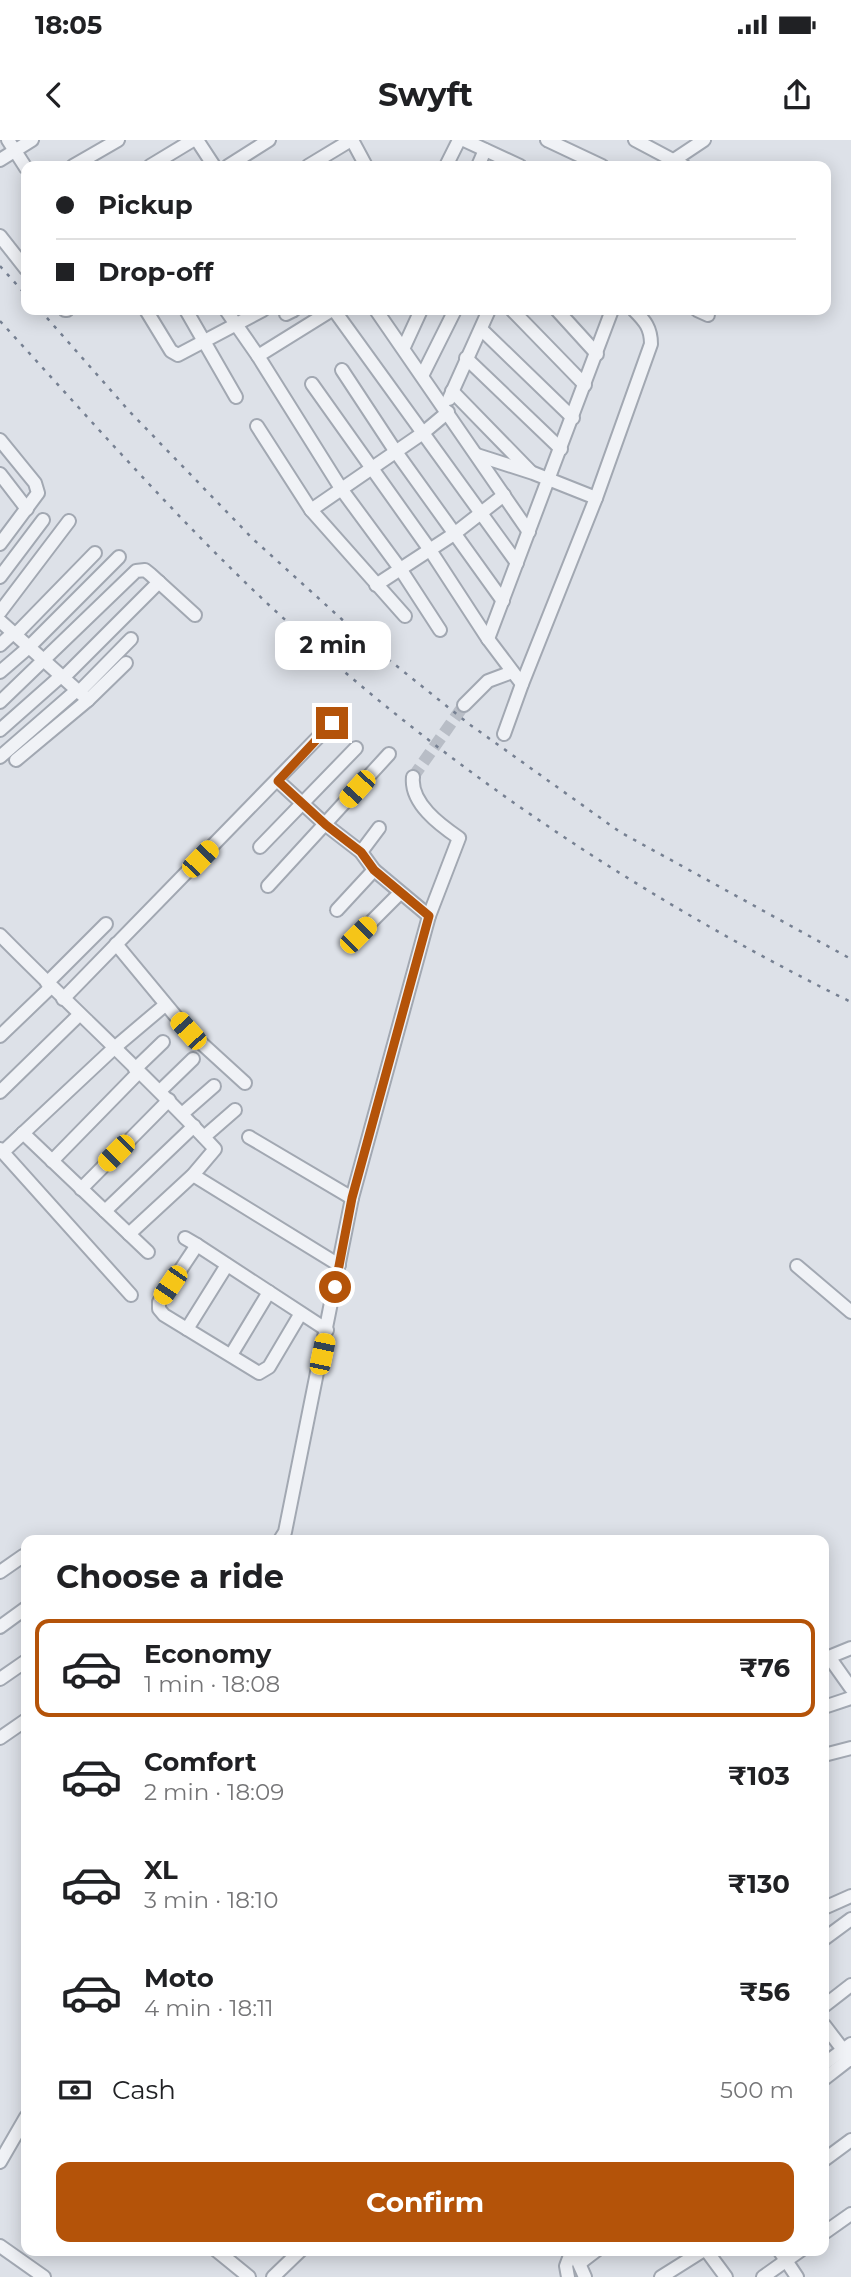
<!DOCTYPE html>
<meta charset="utf-8">
<style>
body{margin:0;font-family:Montserrat,sans-serif;background:#f2f2f2;color:#202124;height:100vh;display:flex;flex-direction:column;font-size:26px;white-space:nowrap}
*{box-sizing:border-box;margin:0}
p{font-size:23px;color:#757577}
.icon{flex:none;width:38px;height:38px;fill:none;stroke:currentColor;stroke-width:2;stroke-linecap:round;stroke-linejoin:round}
.map{position:relative;flex:1;overflow:hidden}
.side{position:absolute;left:21px;top:1395px;width:808px;height:721px;display:flex;flex-direction:column;background:#fff;border-radius:14px;box-shadow:0 4px 18px #0003}
.side>*{flex:none}
.top-card{position:absolute;left:21px;top:21px;width:810px;height:154px;border-radius:14px;box-shadow:0 4px 18px #0003;display:grid;align-content:center;height:154px;padding:0 35px;background:#fff}
.end{position:absolute;width:32px;height:32px;margin:-16px;border:9px solid #b45309;background:#fff;box-shadow:0 0 0 4px #fff}
.from{border-radius:50%}
.bubble{position:absolute;height:49px;border-radius:14px;background:#fff;box-shadow:0 4px 18px #0003;font-size:23px;font-weight:700;line-height:49px;text-align:center}
.car{position:absolute;width:21px;height:42px;margin:-21px -10px;border-radius:9px;box-shadow:0 0 5px 2px #0007;background:linear-gradient(#f5c518 24%,#345 0 40%,#f5c518 0 76%,#345 0 86%,#f5c518 0)}
.top-card b{display:flex;align-items:center;gap:24px;height:66px;font-size:26px}
.top-card b+b{border-top:2px solid #e0e0e0}
.top-card i{width:18px;height:18px;background:#202124}
ul{padding:0;list-style:none}
li{display:flex;align-items:center;gap:21px;height:98px;margin:0 14px 10px;padding:0 21px;border:4px solid transparent;border-radius:14px}
li div{flex:1}
li b{display:block;font-size:26px}
li em{font-style:normal;font-weight:700}
li.active{border-color:#b45309}
li>.icon{width:63px;height:63px;stroke-width:1.5}
h2{padding:0 35px;font-size:32px;line-height:84px}
.pay{display:flex;align-items:center;gap:18px;height:77px;padding:0 35px;font-size:26px}
.pay p{margin-inline-start:auto}
.action{display:flex;gap:14px;margin-top:auto;padding:14px 35px}
.action a{flex:1;height:80px;border-radius:14px;background:#b45309;color:#fff;font-size:28px;font-weight:700;line-height:80px;text-align:center}
.status{display:flex;justify-content:space-between;align-items:center;height:49px;padding:0 35px;background:#fff;direction:ltr}
.status svg{height:19px;fill:currentColor}
header{display:flex;justify-content:space-between;align-items:center;height:91px;padding:0 35px;background:#fff;font-size:32px;font-weight:700}
.map>svg:first-child{display:block}
.lines{fill:none;stroke-linecap:round;stroke-linejoin:round}
.minor-tunnel{stroke:#b8bdc6;stroke-width:12;stroke-dasharray:12 6;stroke-linecap:butt}
.minor-casing{stroke:#a2a8b2;stroke-width:16}
.minor{stroke:#f0f2f6;stroke-width:12}
.rail{stroke:#768092;stroke-width:2.5;stroke-dasharray:3.5 7;stroke-linecap:butt}
.route{stroke:#b45309;stroke-width:9}
</style>
<div class="status"><b>18:05</b><svg viewBox="0 0 49 12"><path d="M0 12V9h3v3zM5 12V6h3v6zM10 12V3h3v9zM15 12V0h3v12zM26 1h20v11H26zM47 4h2v5h-2z"/></svg></div>
<header><svg class="icon" aria-label="back" viewBox="0 0 24 24"><path d="M15 5l-7 7 7 7"/></svg>Swyft<svg class="icon" aria-label="share" viewBox="0 0 24 24"><path d="M12 15V3M7 8l5-5 5 5M5 13v7h14v-7"/></svg></header>
<div class="map">
<svg width="851" height="2137" viewBox="0 0 851 2137">
<rect width="100%" height="100%" fill="#dde1e8"/>
<g class="lines">
<polyline class="minor-tunnel" points="413,637 464,565"/>
<defs>
<g id="minor">
<polyline points="8,0 26,28"/>
<polyline points="197,0 214,26"/>
<polyline points="352,0 366,26"/>
<polyline points="464,0 520,26"/>
<polyline points="547,0 602,26"/>
<polyline points="635,0 684,26"/>
<polyline points="0,20 32,0"/>
<polyline points="674,20 704,0"/>
<polyline points="73,26 118,0"/>
<polyline points="150,26 193,0"/>
<polyline points="228,26 269,0"/>
<polyline points="308,26 351,0"/>
<polyline points="446,26 459,0"/>
<polyline points="478,26 485,10"/>
<polyline points="0,96 26,129"/>
<polyline points="65,170 67,170"/>
<polyline points="146,170 171,211 178,215 263,170"/>
<polyline points="186,170 236,257"/>
<polyline points="226,170 258,216 342,350 401,430 440,490"/>
<polyline points="334,170 517,423"/>
<polyline points="376,170 529,392"/>
<polyline points="512,170 585,245"/>
<polyline points="557,170 597,214"/>
<polyline points="697,170 708,175"/>
<polyline points="286,174 294,170"/>
<polyline points="481,189 573,278"/>
<polyline points="404,207 421,170"/>
<polyline points="258,216 332,170"/>
<polyline points="466,218 561,309"/>
<polyline points="342,230 396,312 503,461"/>
<polyline points="423,234 455,170"/>
<polyline points="312,244 430,410 488,499 522,544"/>
<polyline points="452,251 530,331"/>
<polyline points="449,259 489,170"/>
<polyline points="257,286 311,370 405,476"/>
<polyline points="0,300 35,343 38,353 0,404"/>
<polyline points="477,315 533,333 596,358"/>
<polyline points="0,334 27,369"/>
<polyline points="311,370 423,293 448,272"/>
<polyline points="0,437 43,380"/>
<polyline points="376,445 454,394 504,355"/>
<polyline points="0,472 69,381"/>
<polyline points="0,481 88,560"/>
<polyline points="15,495 95,413"/>
<polyline points="488,499 612,170"/>
<polyline points="0,505 13,493"/>
<polyline points="0,532 29,507 119,417"/>
<polyline points="63,538 159,442"/>
<polyline points="79,552 131,499"/>
<polyline points="0,562 136,431 145,430 150,434 195,475"/>
<polyline points="464,565 488,541 512,532"/>
<polyline points="0,590 61,536"/>
<path d="M504 594 522 544 596 358 651 204C651 188 645 181 634 170"/>
<polyline points="0,617 77,550"/>
<polyline points="16,620 88,560 126,523"/>
<polyline points="278,641 326,685 361,712 374,730 429,776"/>
<polyline points="260,707 356,608"/>
<polyline points="361,712 379,688"/>
<polyline points="268,746 389,614"/>
<polyline points="337,770 374,730"/>
<path d="M0 795C71 867 146 935 215 1009L193 1035 129 1094"/>
<polyline points="358,795 400,753"/>
<polyline points="116,804 188,891 245,943"/>
<polyline points="47,843 106,784"/>
<polyline points="63,859 332,583"/>
<polyline points="0,896 51,847"/>
<polyline points="135,929 163,902"/>
<polyline points="160,951 193,919"/>
<polyline points="0,952 79,875"/>
<polyline points="182,974 214,946"/>
<polyline points="23,993 148,1112"/>
<polyline points="204,997 235,970"/>
<polyline points="249,997 352,1058"/>
<polyline points="0,1009 131,1155"/>
<polyline points="3,1012 113,909 165,865"/>
<polyline points="52,1021 139,932"/>
<polyline points="193,1035 339,1125"/>
<polyline points="81,1049 169,960"/>
<polyline points="105,1071 194,986"/>
<polyline points="185,1098 197,1105"/>
<polyline points="797,1126 851,1172"/>
<polyline points="301,1173 269,1227 259,1233 164,1175 159,1169 159,1162 197,1105 327,1190"/>
<polyline points="187,1189 227,1125"/>
<polyline points="231,1215 269,1152"/>
<path d="M280 1400 285 1392 352 1058 429 776 459 698C440 685 410 663 413 637"/>
<polyline points="0,1432 23,1416"/>
<polyline points="0,1487 26,1468"/>
<polyline points="829,1517 851,1548"/>
<polyline points="824,1519 851,1508"/>
<polyline points="0,1539 26,1521"/>
<polyline points="824,1567 851,1558"/>
<polyline points="0,1598 26,1580"/>
<polyline points="824,1615 851,1608"/>
<polyline points="824,1768 851,1756"/>
<polyline points="824,1799 851,1779"/>
<polyline points="824,1866 851,1845"/>
<polyline points="824,1885 851,1920"/>
<polyline points="824,1924 851,1904"/>
<polyline points="824,1939 851,1918"/>
<polyline points="824,2020 851,2000"/>
<polyline points="0,2022 26,1977"/>
<polyline points="824,2093 851,2074"/>
<polyline points="0,2106 44,2137"/>
<polyline points="216,2110 249,2137"/>
<polyline points="573,2110 585,2137"/>
<polyline points="706,2110 726,2137"/>
<polyline points="779,2110 797,2137"/>
<polyline points="580,2123 597,2110"/>
<polyline points="273,2137 301,2110"/>
<polyline points="568,2137 566,2126 572,2110"/>
<polyline points="661,2137 704,2110"/>
<polyline points="763,2137 801,2110"/>
</g>
</defs>
<use href="#minor" class="minor-casing"/>
<use href="#minor" class="minor"/>
<g class="rail">
<polyline points="0,126 26,155"/>
<polyline points="40,170 130,272 253,399 368,503 469,584 620,692 851,819"/>
<path d="M0 181C88 277 174 376 269 465 444 627 637 756 851 862"/>
</g>
</g>
<g class="lines">
<polyline class="route" points="332,583 278,641 326,685 361,712 374,730 429,776 352,1058 335,1147"/>
</g>
</svg>
<i class="end from" style="left:335px;top:1147px"></i>
<i class="end" style="left:332px;top:583px"></i>
<div class="bubble" style="left:275px;top:481px;width:116px">2 min</div>
<i class="car" style="left:357px;top:649px;rotate:222deg"></i>
<i class="car" style="left:200px;top:719px;rotate:44deg"></i>
<i class="car" style="left:358px;top:795px;rotate:45deg"></i>
<i class="car" style="left:188px;top:891px;rotate:318deg"></i>
<i class="car" style="left:116px;top:1013px;rotate:225deg"></i>
<i class="car" style="left:170px;top:1145px;rotate:214deg"></i>
<i class="car" style="left:322px;top:1214px;rotate:12deg"></i>
<div class="top-card">
<b><i class="from"></i>Pickup</b>
<b><i></i>Drop-off</b>
</div>
<section class="side">
<h2>Choose a ride</h2>
<ul>
<li class="active"><svg class="icon" aria-label="car" viewBox="0 0 24 24"><path d="M5 17H2v-5l4-1 3-4h7l3 4 3 1v5h-3M9 17h6M6 11h13"/><circle cx="7" cy="17" r="2"/><circle cx="17" cy="17" r="2"/></svg><div><b>Economy</b><p>1 min · 18:08</p></div><em>₹76</em></li>
<li><svg class="icon" aria-label="car" viewBox="0 0 24 24"><path d="M5 17H2v-5l4-1 3-4h7l3 4 3 1v5h-3M9 17h6M6 11h13"/><circle cx="7" cy="17" r="2"/><circle cx="17" cy="17" r="2"/></svg><div><b>Comfort</b><p>2 min · 18:09</p></div><em>₹103</em></li>
<li><svg class="icon" aria-label="car" viewBox="0 0 24 24"><path d="M5 17H2v-5l4-1 3-4h7l3 4 3 1v5h-3M9 17h6M6 11h13"/><circle cx="7" cy="17" r="2"/><circle cx="17" cy="17" r="2"/></svg><div><b>XL</b><p>3 min · 18:10</p></div><em>₹130</em></li>
<li><svg class="icon" aria-label="car" viewBox="0 0 24 24"><path d="M5 17H2v-5l4-1 3-4h7l3 4 3 1v5h-3M9 17h6M6 11h13"/><circle cx="7" cy="17" r="2"/><circle cx="17" cy="17" r="2"/></svg><div><b>Moto</b><p>4 min · 18:11</p></div><em>₹56</em></li>
</ul>
<div class="pay"><svg class="icon" aria-label="cash" viewBox="0 0 24 24"><path d="M3 7h18v10H3z"/><circle cx="12" cy="12" r="2"/></svg>Cash<p>500 m</p></div>
<div class="action"><a>Confirm</a></div>
</section>
</div>
